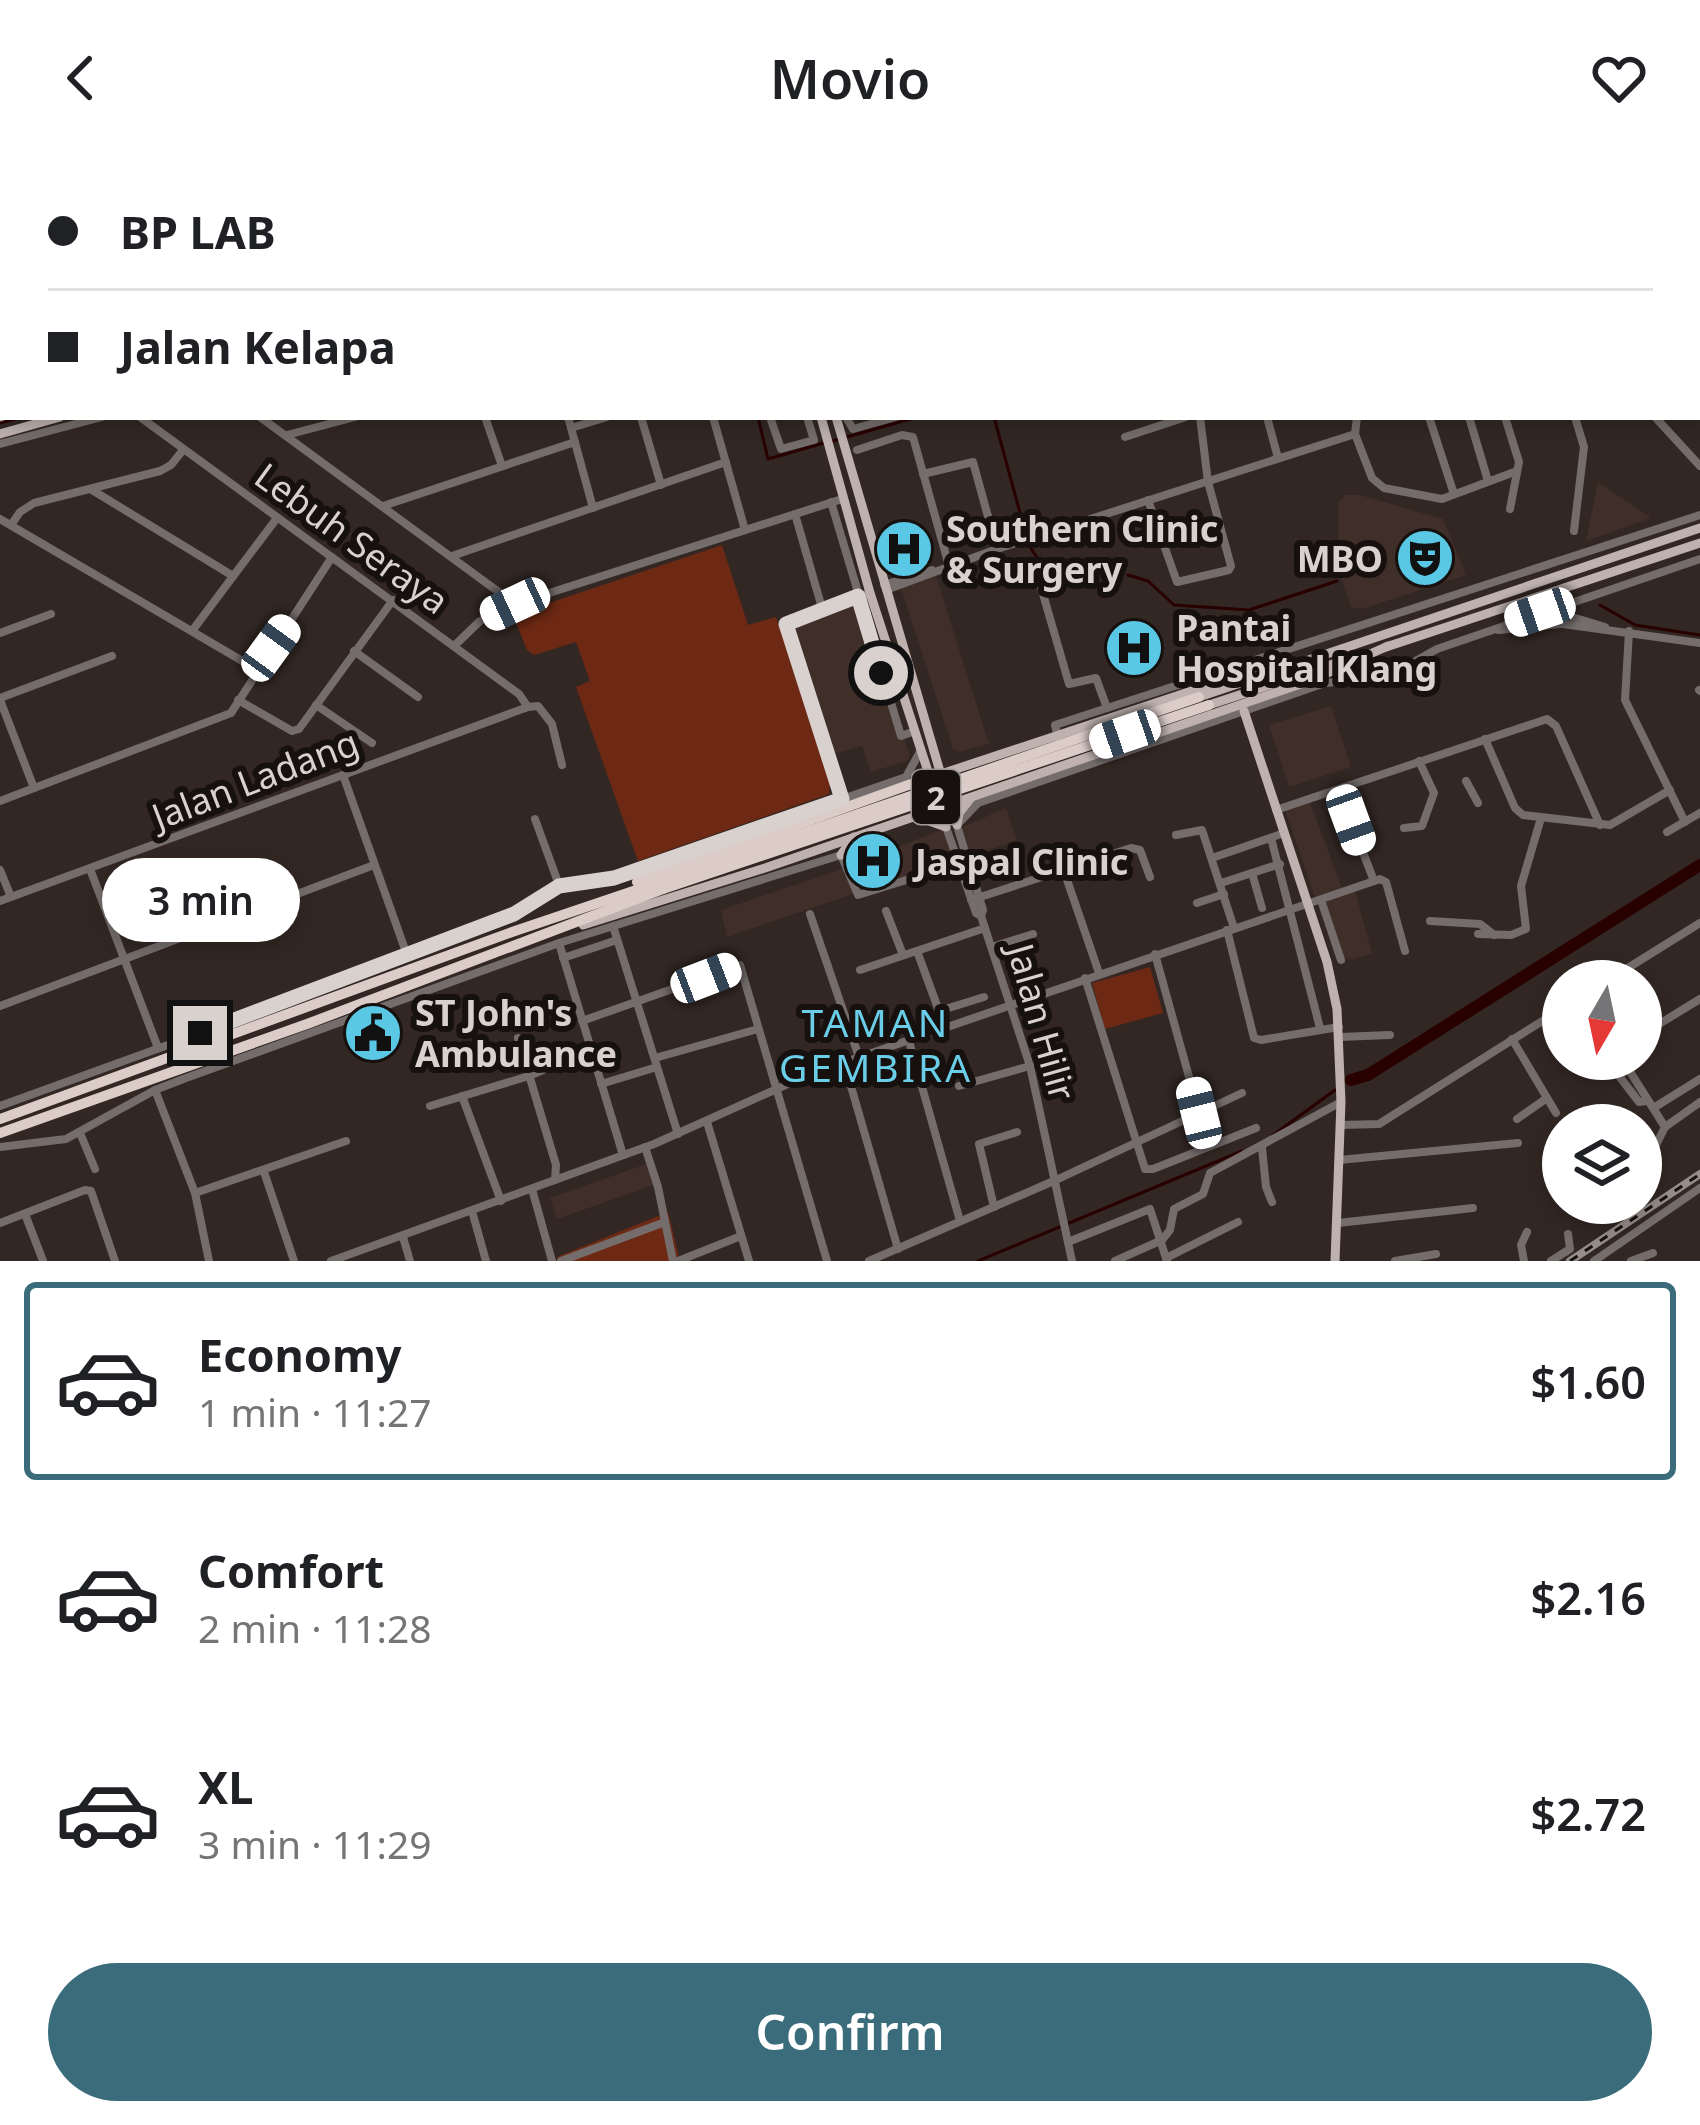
<!DOCTYPE html>
<meta charset="utf-8">
<style>
body{margin:0;font-family:"Noto Sans",sans-serif;background:#f6f6f6;color:#202124;height:100vh;display:flex;flex-direction:column;font-size:45px;white-space:nowrap}
*{box-sizing:border-box;margin:0}
p{font-size:39px;color:#757577}
.icon{flex:none;width:66px;height:66px;fill:none;stroke:currentColor;stroke-width:2;stroke-linecap:round;stroke-linejoin:round}
.map{position:relative;height:1105px;overflow:hidden}
.sheet{display:flex;flex-direction:column;background:#fff;flex:1}
.sheet>*{flex:none}
.guide{position:absolute;left:0px;top:0px;width:1701px;height:264px;box-shadow:0 6px 18px #0003;display:grid;align-content:center;height:264px;padding:0 48px;background:#fff}
.needle{width:78px;rotate:189deg}
.tools{position:absolute;left:1542px;top:804px;display:grid;gap:24px}
.tools a{display:grid;place-items:center;width:120px;height:120px;border-radius:50%;background:#fff;box-shadow:0 6px 18px #0003;font-size:60px}
.end{position:absolute;width:54px;height:54px;margin:-27px;border:15px solid #d8d1ce;background:#111;box-shadow:0 0 0 6px #111}
.from{border-radius:50%}
.bubble{position:absolute;height:84px;border-radius:42px;background:#fff;box-shadow:0 6px 18px #0003;font-size:39px;font-weight:600;line-height:84px;text-align:center}
.car{position:absolute;width:36px;height:72px;margin:-36px -18px;border-radius:15px;box-shadow:0 0 9px 3px #0007;background:linear-gradient(#fff 24%,#345 0 40%,#fff 0 76%,#345 0 86%,#fff 0)}
.guide b{display:flex;align-items:center;gap:42px;height:114px;font-size:45px}
.guide b+b{border-top:3px solid #e0e0e0}
.guide i{width:30px;height:30px;background:#202124}
ul{padding:21px 0 0;list-style:none}
li{display:flex;align-items:center;gap:36px;height:198px;margin:0 24px 18px;padding:0 24px;border:6px solid transparent;border-radius:12px}
li div{flex:1}
li b{display:block;font-size:45px}
li em{font-style:normal;font-weight:600}
li.on{border-color:#3a6c7b}
li>.icon{width:108px;height:108px;stroke-width:1.5}
.primary-button{display:flex;gap:24px;margin-top:auto;padding:24px 48px}
.primary-button a{flex:1;height:138px;border-radius:72px;background:#3a6c7b;color:#fff;font-size:48px;font-weight:600;line-height:138px;text-align:center}
header{display:flex;justify-content:space-between;align-items:center;height:156px;padding:0 48px;background:#fff;font-size:54px;font-weight:600}
.map>svg:first-child{display:block}
.built{fill:#402e28}
.green{fill:#6d2913}
.lines{fill:none;stroke-linecap:round;stroke-linejoin:round}
.stream{stroke:#280000;stroke-width:3}
.river{stroke:#280000;stroke-width:12}
.minor{stroke:#746d6c;stroke-width:8}
.major{stroke:#beb1ae;stroke-width:9}
.highway{stroke:#dbccc8;stroke-width:10}
.rail-casing{stroke:#968e8a;stroke-width:8}
.rail{stroke:#16110f;stroke-width:3;stroke-dasharray:9;stroke-linecap:butt}
.highway-bridge{stroke:#dbccc8;stroke-width:10}
.route{stroke:#d8d1ce;stroke-width:15}
.labels{text-anchor:middle;dominant-baseline:central;stroke-width:12;stroke-linejoin:round;paint-order:stroke}
.shield{fill:#16110f;stroke:#9e9795;stroke-width:3}
.shield-label{font-size:33px;font-weight:bold;fill:#d8d1ce}
.poi-label{font-size:36px;font-weight:bold;fill:#d8d1ce;stroke:#16110f;text-anchor:start}
.street-label{font-size:36px;fill:#d8d1ce;stroke:#16110f}
.neighbourhood-label{font-size:39px;letter-spacing:3px;fill:#6bcee9;stroke:#16110f}
</style>
<header><svg class="icon" aria-label="back" viewBox="0 0 24 24"><path d="M15 5l-7 7 7 7"/></svg>Movio<svg class="icon" aria-label="heart" viewBox="0 0 24 24"><path d="M12 20l-8-8c-3-5 5-10 8-4 3-6 11-1 8 4z"/></svg></header>
<div class="map">
<svg width="1700" height="1105" viewBox="0 0 1700 1105">
<rect width="100%" height="100%" fill="#322723"/>
<g class="built">
<polygon points="1598,326 1651,362 1586,385"/>
<polygon points="1345,339 1360,339 1443,363 1466,419 1362,453 1351,451 1339,414 1338,347"/>
<polygon points="936,420 989,588 959,596 953,593 901,432"/>
<polygon points="856,443 899,584 905,584 910,600 907,605 871,616 862,590 830,599 788,471"/>
<polygon points="1331,550 1351,611 1289,631 1269,569"/>
<polygon points="1310,647 1342,732 1354,730 1372,798 1353,803 1336,802 1285,654"/>
<polygon points="1006,652 1017,684 971,700 962,671"/>
<polygon points="943,673 953,704 727,781 721,754 851,710"/>
<polygon points="649,1007 657,1028 557,1063 550,1042"/>
</g>
<g class="green">
<polygon points="722,389 748,469 776,461 830,628 829,638 638,705 576,531 590,525 576,486 534,499 527,494 513,459"/>
<polygon points="1150,811 1163,857 1105,873 1092,827"/>
<polygon points="668,1056 680,1105 558,1105 557,1101"/>
</g>
<g class="lines">
<g class="stream">
<polyline points="758,261 768,303 824,287"/>
<polyline points="994,261 1026,379"/>
<polyline points="0,267 23,261"/>
<polyline points="833,285 917,261"/>
<polyline points="1030,391 1040,406 1116,417"/>
<polyline points="1128,419 1148,425 1174,449 1249,454 1337,425"/>
<polyline points="1600,449 1635,469 1700,479"/>
<polyline points="1272,980 1335,934"/>
<polyline points="978,1105 1242,995"/>
</g>
<polyline class="river" points="1351,924 1368,919 1700,709"/>
<g class="minor">
<polyline points="19,0 23,3"/>
<polyline points="138,0 142,3"/>
<polyline points="367,0 367,3"/>
<polyline points="485,0 486,3"/>
<polyline points="555,0 556,3"/>
<polyline points="734,0 734,3"/>
<polyline points="769,0 771,3"/>
<polyline points="973,0 974,3"/>
<polyline points="1272,0 1273,3"/>
<polyline points="211,3 213,0"/>
<polyline points="647,3 659,0"/>
<polyline points="894,3 905,0"/>
<polyline points="942,3 953,0"/>
<polyline points="1647,3 1651,0"/>
<polyline points="1698,40 1700,39"/>
<polyline points="1698,46 1700,48"/>
<polyline points="0,72 3,75"/>
<polyline points="1698,105 1700,109"/>
<polyline points="0,165 3,167"/>
<polyline points="0,175 3,174"/>
<polyline points="1698,177 1700,181"/>
<polyline points="0,248 3,247"/>
<polyline points="140,261 519,538 528,551"/>
<polyline points="260,261 515,448"/>
<polyline points="485,261 502,310"/>
<polyline points="568,261 593,352"/>
<polyline points="641,261 661,329"/>
<polyline points="713,261 745,374"/>
<polyline points="770,261 781,293 814,284 807,261"/>
<polyline points="846,261 853,273 896,261"/>
<polyline points="1267,261 1278,302"/>
<polyline points="1357,261 1355,278 1372,322 1384,332 1442,343 1517,315"/>
<polyline points="1429,261 1453,335"/>
<polyline points="1469,261 1488,325"/>
<polyline points="1505,261 1519,306 1510,353"/>
<polyline points="1655,261 1700,310"/>
<polyline points="571,272 607,261"/>
<polyline points="287,279 355,261"/>
<polyline points="1125,281 1186,261"/>
<polyline points="0,288 102,261"/>
<polyline points="857,294 902,279 913,281 949,410"/>
<polyline points="923,318 973,306 997,393"/>
<polyline points="92,334 233,420"/>
<polyline points="1148,344 1177,426 1229,414 1231,410 1208,326 1200,261"/>
<polyline points="831,346 901,580 915,575"/>
<polyline points="383,350 575,286"/>
<polyline points="795,358 822,452"/>
<polyline points="0,363 256,513"/>
<polyline points="11,369 20,356 34,347 160,315 171,309 183,294"/>
<polyline points="1574,375 1584,291 1575,261"/>
<polyline points="452,400 726,306"/>
<polyline points="1023,412 1036,419 1041,431 1069,528 1096,522 1107,552"/>
<polyline points="884,429 932,414"/>
<polyline points="886,434 997,393 1355,278"/>
<polyline points="1558,450 1569,460 1605,471"/>
<polyline points="1540,456 1563,468 1700,487"/>
<polyline points="1499,474 1561,468"/>
<polyline points="192,475 277,362"/>
<polyline points="1629,475 1625,544 1685,666"/>
<polyline points="0,477 51,458"/>
<polyline points="454,490 480,465 515,448 842,343"/>
<polyline points="354,495 418,541"/>
<polyline points="1699,534 1700,535"/>
<polyline points="0,542 112,500"/>
<polyline points="0,544 34,632"/>
<polyline points="238,544 292,575 299,573 393,444"/>
<polyline points="316,549 372,587"/>
<polyline points="528,551 538,550 552,568 562,609"/>
<polyline points="1058,581 1055,569 1700,359"/>
<polyline points="1485,583 1515,652 1523,659 1610,669 1670,634"/>
<polyline points="343,619 407,799"/>
<polyline points="1466,625 1478,647"/>
<polyline points="1339,634 1374,725"/>
<polyline points="842,643 786,468 870,437"/>
<polyline points="0,645 231,557 332,401"/>
<polyline points="950,647 983,754 981,760 1030,910 1072,1105"/>
<polyline points="939,651 976,757 981,760"/>
<polyline points="1276,654 1547,563 1556,570 1600,669"/>
<polyline points="535,663 559,729"/>
<polyline points="957,669 978,647 1325,527 1387,521 1437,493 1700,403"/>
<polyline points="1404,672 1422,670 1434,637 1419,605"/>
<polyline points="1667,676 1700,657"/>
<polyline points="1176,679 1202,674 1234,772"/>
<polyline points="1271,682 1320,872"/>
<polyline points="1212,702 1284,677"/>
<polyline points="90,713 158,892"/>
<polyline points="0,714 11,741"/>
<polyline points="1064,715 1099,817"/>
<polyline points="1252,717 1262,752"/>
<polyline points="1221,727 1280,708"/>
<polyline points="971,744 1131,692 1140,694 1150,721"/>
<polyline points="1321,744 1341,804"/>
<polyline points="0,745 528,551"/>
<polyline points="1197,747 1224,738"/>
<polyline points="886,755 903,799"/>
<polyline points="810,758 859,901"/>
<polyline points="1430,765 1480,768 1494,779"/>
<polyline points="613,770 678,978"/>
<polyline points="1227,774 1254,882 1261,884 1339,871"/>
<polyline points="1478,778 1511,779 1526,773 1521,730 1541,662"/>
<polyline points="559,787 623,999"/>
<polyline points="992,791 1033,778"/>
<polyline points="917,795 939,855 984,841"/>
<polyline points="1155,798 1199,957 1215,988"/>
<polyline points="563,802 617,784"/>
<polyline points="860,814 985,772"/>
<polyline points="1085,822 1145,1013 1153,1013 1256,972"/>
<polyline points="1607,825 1700,767"/>
<polyline points="0,850 374,709"/>
<polyline points="582,865 740,809 827,1105"/>
<polyline points="1641,879 1700,843"/>
<polyline points="1340,881 1390,879"/>
<polyline points="518,882 556,1009 555,1024"/>
<polyline points="1512,883 1556,957"/>
<polyline points="909,885 960,1065"/>
<polyline points="655,902 758,873"/>
<polyline points="1606,903 1639,946 1647,945"/>
<polyline points="1622,903 1665,971"/>
<polyline points="844,906 898,1093"/>
<polyline points="601,928 657,911"/>
<polyline points="959,930 1030,910"/>
<polyline points="155,934 195,1037 209,1105"/>
<polyline points="462,940 501,1045"/>
<polyline points="0,950 363,818 515,758 559,729 614,722 906,621 921,594"/>
<polyline points="430,950 529,920 591,893"/>
<polyline points="1655,951 1700,923"/>
<polyline points="1517,963 1547,942"/>
<polyline points="707,966 749,1105"/>
<polyline points="1341,969 1379,968 1563,852"/>
<polyline points="80,977 95,1013"/>
<polyline points="0,991 66,983 155,934 186,922 559,787 841,699 858,739 958,708"/>
<polyline points="645,991 658,1031 673,1105"/>
<polyline points="1262,992 1266,1031 1272,1046"/>
<polyline points="1641,999 1653,995 1665,971 1700,946"/>
<polyline points="1339,1004 1518,987"/>
<polyline points="264,1016 294,1105"/>
<polyline points="532,1033 552,1105"/>
<polyline points="195,1037 346,985"/>
<polyline points="994,1051 979,988 1017,976"/>
<polyline points="472,1055 486,1105"/>
<polyline points="25,1058 43,1105"/>
<polyline points="0,1067 85,1034 91,1035 115,1105"/>
<polyline points="1338,1067 1473,1052"/>
<polyline points="403,1081 410,1105"/>
<polyline points="1162,1084 1170,1074 1174,1053 1203,1038 1210,1017 1341,946"/>
<polyline points="1068,1086 1150,1053 1167,1105"/>
<polyline points="1166,1102 1238,1066"/>
<polyline points="331,1105 654,988 810,918 1380,723 1386,726 1405,795"/>
<polyline points="561,1105 665,1066"/>
<polyline points="678,1105 741,1080"/>
<polyline points="869,1105 1056,1024 1242,937"/>
<polyline points="1115,1105 1162,1084"/>
<polyline points="1395,1105 1436,1098"/>
<polyline points="1524,1105 1521,1089 1527,1076"/>
<polyline points="1551,1105 1570,1093 1568,1078"/>
<polyline points="1594,1105 1700,1032"/>
<polyline points="1631,1105 1653,1097"/>
</g>
<g class="major">
<polyline points="745,0 746,3"/>
<polyline points="757,0 758,3"/>
<polyline points="0,261 3,260"/>
<polyline points="821,261 870,437 934,634"/>
<polyline points="836,261 946,636"/>
<polyline points="0,278 60,261"/>
<polyline points="1509,466 1526,445"/>
<polyline points="1386,491 1700,387"/>
<polyline points="1199,541 1700,372"/>
<polyline points="1209,549 1336,507"/>
<polyline points="1244,555 1327,806 1337,853 1341,946 1335,1105"/>
<polyline points="914,627 1249,516 1268,514"/>
<polyline points="918,661 946,671"/>
<polyline points="957,669 959,657 971,642"/>
<polyline points="841,699 854,681"/>
<polyline points="583,769 765,712 1312,524 1388,490"/>
</g>
<g class="highway">
<polyline points="637,726 914,627"/>
<polyline points="0,963 512,776 660,726"/>
<polyline points="0,977 307,868 663,733"/>
</g>
<defs>
<polyline id="rail" points="1570,1105 1700,1018"/>
</defs>
<use href="#rail" class="rail-casing"/>
<use href="#rail" class="rail"/>
<g class="highway-bridge">
<polyline points="660,726 1199,541"/>
<polyline points="663,733 1209,549"/>
</g>
</g>
<g class="lines">
<polyline class="route" points="200,877 514,758 559,730 614,722 842,643 786,468 858,440 881,517"/>
</g>
<defs>
<symbol id="hospital-disc" viewBox="-11 -11 22 22"><circle r="9.5" fill="#5ac8e5" stroke="#16110f"/><path d="M-5-5h3v3.5h4V-5h3V5h-3V1.5h-4V5h-3Z" fill="#111"/></symbol>
<symbol id="theatre-disc" viewBox="-11 -11 22 22"><circle r="9.5" fill="#5ac8e5" stroke="#16110f"/><path d="M-5-5.5Q0-4 5-5.5V0Q5 5 0 6Q-5 5-5 0ZM-3.3-2.5H-1v1.5H-3.3ZM1-2.5H3.3v1.5H1ZM-2.8 1Q0 5.5 2.8 1Z" fill="#111"/></symbol>
<symbol id="civic-disc" viewBox="-11 -11 22 22"><circle r="9.5" fill="#5ac8e5" stroke="#16110f"/><path d="M-.6-6.5H3V-4.5H.6V-3L4-1V1h2V6H-6V1h2V-1L-.6-3ZM-1.2 2.5V6h2.4V2.5Z" fill="#111"/></symbol>
</defs>
<g fill-rule="evenodd">
<use href="#hospital-disc" x="871" y="360" width="66" height="66"/>
<use href="#theatre-disc" x="1392" y="369" width="66" height="66"/>
<use href="#hospital-disc" x="1101" y="459" width="66" height="66"/>
<use href="#hospital-disc" x="840" y="672" width="66" height="66"/>
<use href="#civic-disc" x="340" y="844" width="66" height="66"/>
</g>
<g class="labels">
<rect class="shield" x="912" y="614" width="48" height="54" rx="9"/>
<g class="shield-label">
<text x="936" y="641">2</text>
</g>
<g class="poi-label">
<text x="946" y="372">Southern Clinic<tspan x="946" dy="41">&amp; Surgery</tspan></text>
<text x="1383" y="402" text-anchor="end">MBO</text>
<text x="1176" y="471">Pantai<tspan x="1176" dy="41">Hospital Klang</tspan></text>
<text x="915" y="705">Jaspal Clinic</text>
<text x="415" y="856">ST John's<tspan x="415" dy="41">Ambulance</tspan></text>
</g>
<g class="street-label">
<text transform="translate(352 382) rotate(36)">Lebuh Seraya</text>
<text transform="translate(255 623) rotate(-21)">Jalan Ladang</text>
<text transform="translate(1042 866) rotate(74)">Jalan Hilir</text>
</g>
<g class="neighbourhood-label">
<text x="876" y="865">TAMAN<tspan x="876" dy="45">GEMBIRA</tspan></text>
</g>
</g>
</svg>
<div class="tools">
<a><svg class="needle" viewBox="-14 -14 28 28"><path d="M0-13l5 13h-10z" fill="#e53935"/><path d="M0 13l5-13h-10z" fill="#757577"/></svg></a>
<a><svg class="icon" aria-label="layers" viewBox="0 0 24 24"><path d="M12 4l9 5-9 5-9-5zM3 14l9 5 9-5"/></svg></a>
</div>
<i class="end from" style="left:881px;top:517px"></i>
<i class="end" style="left:200px;top:877px"></i>
<div class="bubble" style="left:102px;top:702px;width:198px">3 min</div>
<i class="car" style="left:515px;top:448px;rotate:245deg"></i>
<i class="car" style="left:1540px;top:456px;rotate:251deg"></i>
<i class="car" style="left:271px;top:492px;rotate:36deg"></i>
<i class="car" style="left:1125px;top:578px;rotate:251deg"></i>
<i class="car" style="left:1351px;top:664px;rotate:160deg"></i>
<i class="car" style="left:706px;top:822px;rotate:69deg"></i>
<i class="car" style="left:1199px;top:957px;rotate:346deg"></i>
<div class="guide">
<b><i class="from"></i>BP LAB</b>
<b><i></i>Jalan Kelapa</b>
</div>
</div>
<section class="sheet">
<ul>
<li class="on"><svg class="icon" aria-label="car" viewBox="0 0 24 24"><path d="M5 17H2v-5l4-1 3-4h7l3 4 3 1v5h-3M9 17h6M6 11h13"/><circle cx="7" cy="17" r="2"/><circle cx="17" cy="17" r="2"/></svg><div><b>Economy</b><p>1 min · 11:27</p></div><em>$1.60</em></li>
<li><svg class="icon" aria-label="car" viewBox="0 0 24 24"><path d="M5 17H2v-5l4-1 3-4h7l3 4 3 1v5h-3M9 17h6M6 11h13"/><circle cx="7" cy="17" r="2"/><circle cx="17" cy="17" r="2"/></svg><div><b>Comfort</b><p>2 min · 11:28</p></div><em>$2.16</em></li>
<li><svg class="icon" aria-label="car" viewBox="0 0 24 24"><path d="M5 17H2v-5l4-1 3-4h7l3 4 3 1v5h-3M9 17h6M6 11h13"/><circle cx="7" cy="17" r="2"/><circle cx="17" cy="17" r="2"/></svg><div><b>XL</b><p>3 min · 11:29</p></div><em>$2.72</em></li>
</ul>
<div class="primary-button"><a>Confirm</a></div>
</section>
